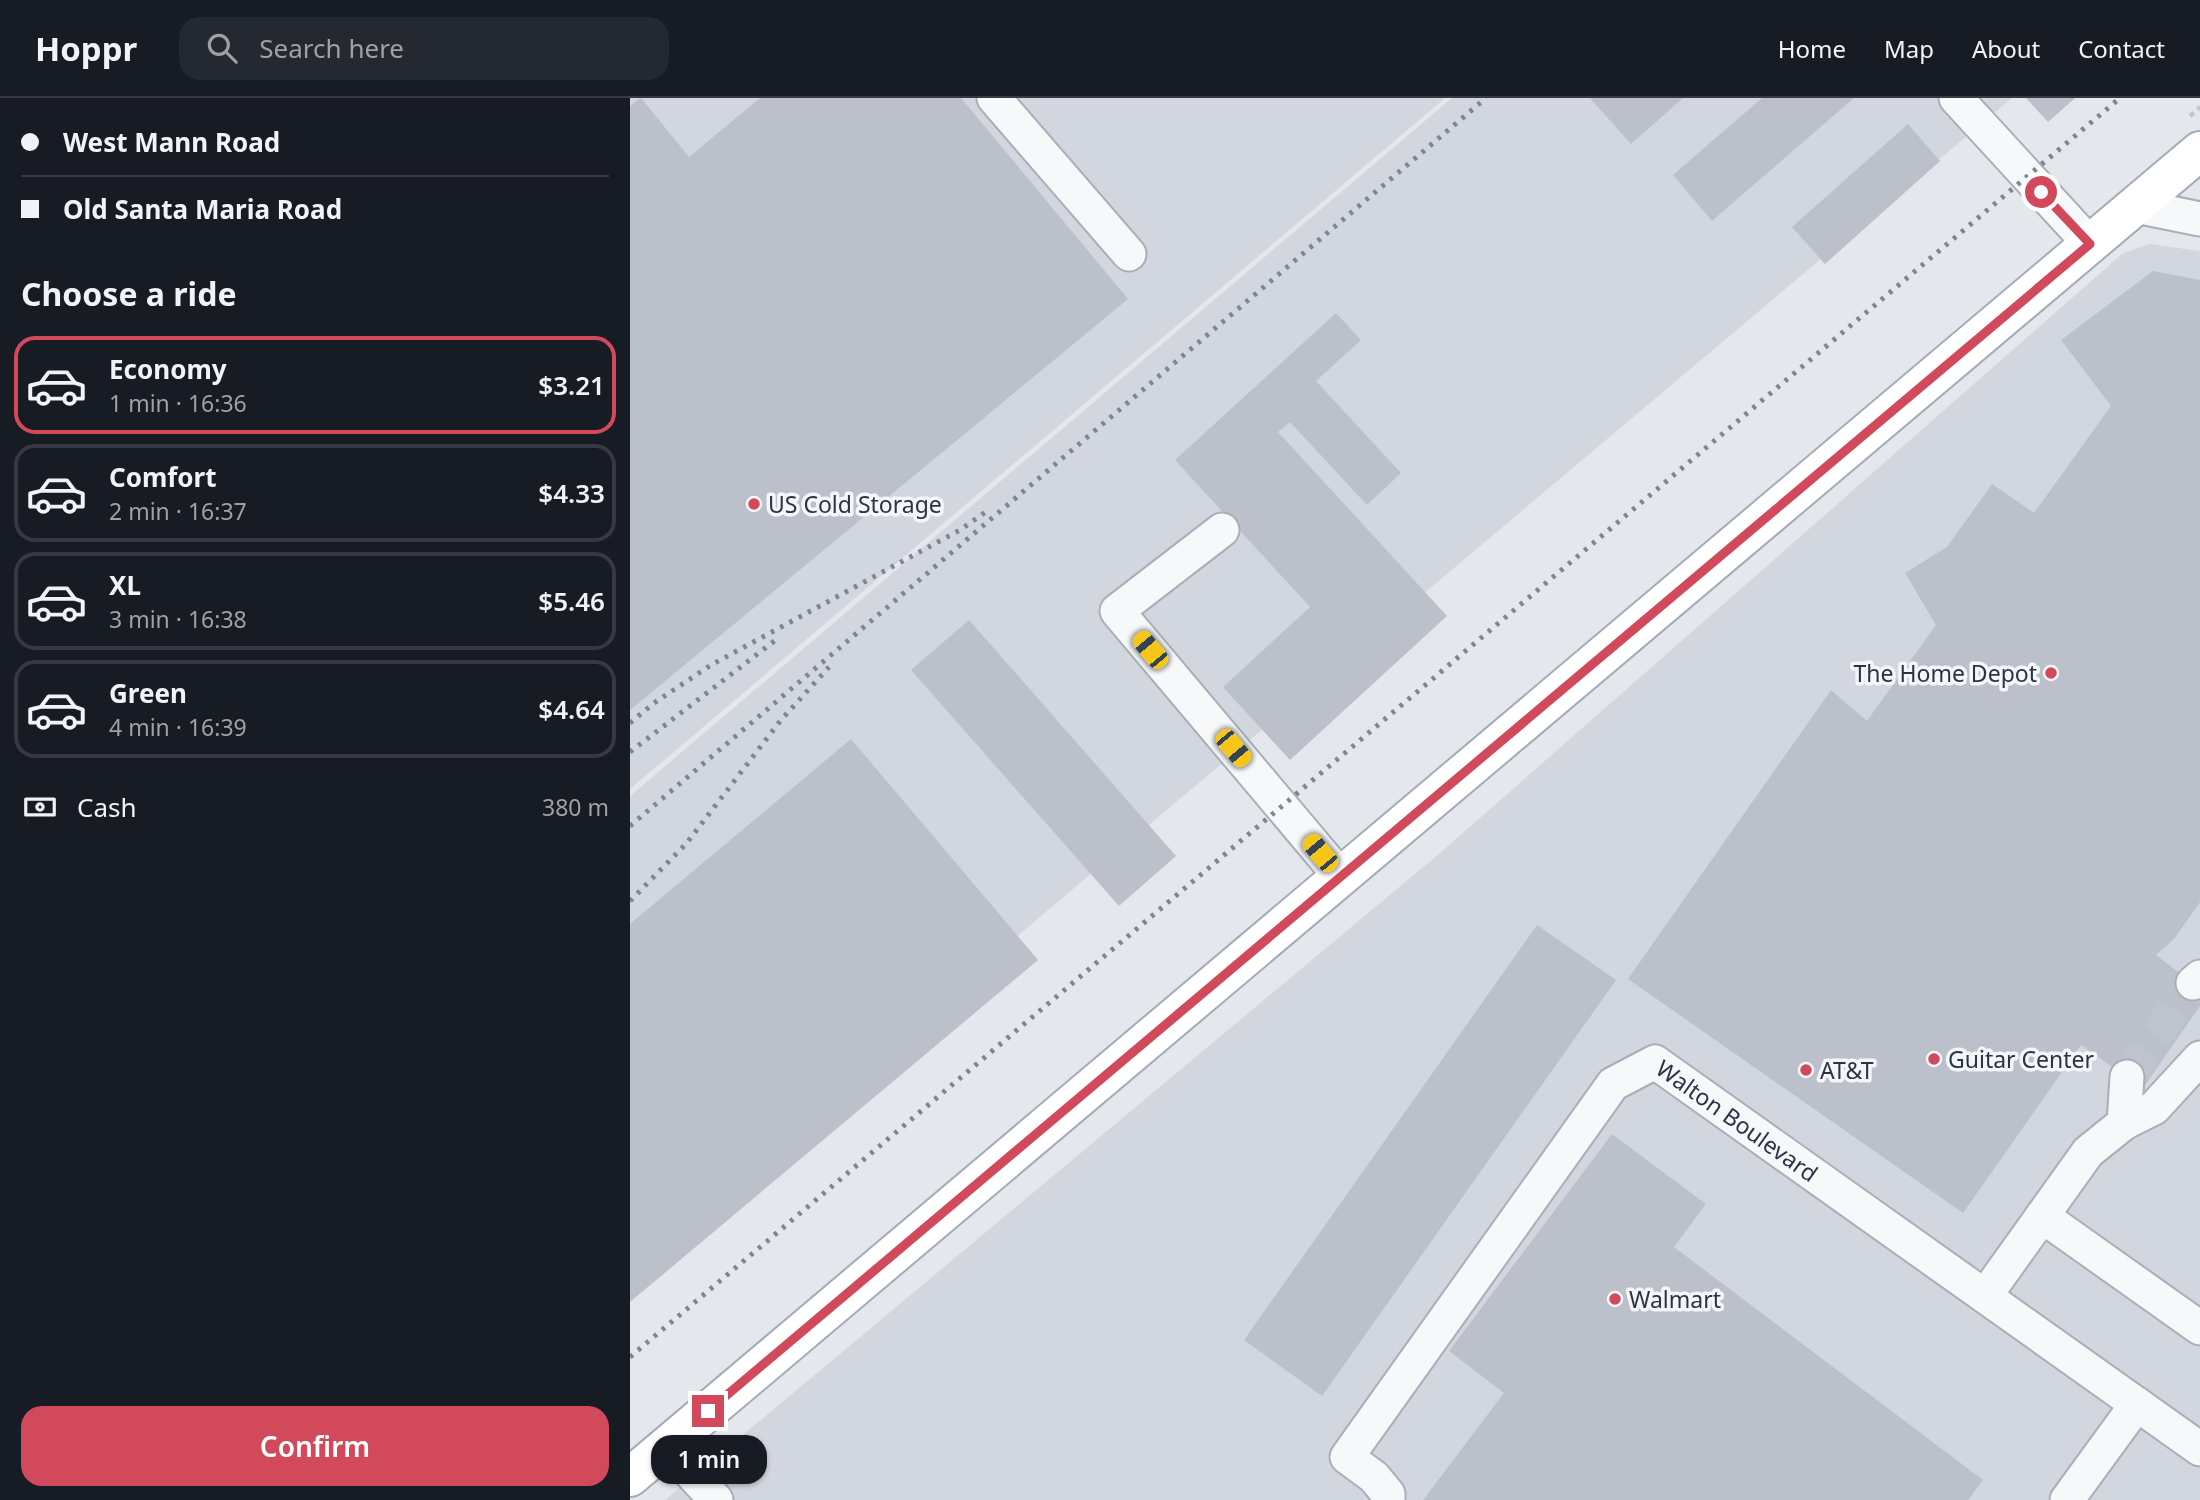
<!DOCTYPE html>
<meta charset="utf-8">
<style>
body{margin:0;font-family:"Noto Sans",sans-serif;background:#242831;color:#f1f3f6;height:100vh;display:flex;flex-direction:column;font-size:26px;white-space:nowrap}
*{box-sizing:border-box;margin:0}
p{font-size:23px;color:#9ea1a6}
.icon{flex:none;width:38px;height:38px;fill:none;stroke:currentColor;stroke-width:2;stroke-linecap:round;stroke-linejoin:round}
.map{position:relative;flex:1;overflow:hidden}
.side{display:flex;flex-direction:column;background:#171b24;width:630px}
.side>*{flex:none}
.banner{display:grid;align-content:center;height:154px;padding:0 21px;background:#171b24}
.end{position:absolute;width:32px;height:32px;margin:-16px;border:9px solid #d1495b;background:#fff;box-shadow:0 0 0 4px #fff}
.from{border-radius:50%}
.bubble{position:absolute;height:49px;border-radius:21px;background:#171b24;box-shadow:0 2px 5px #0004;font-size:23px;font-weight:600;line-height:49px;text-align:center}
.car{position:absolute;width:21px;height:42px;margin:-21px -10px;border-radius:9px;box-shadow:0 0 5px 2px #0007;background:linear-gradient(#f5c518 24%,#345 0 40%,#f5c518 0 76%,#345 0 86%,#f5c518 0)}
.banner b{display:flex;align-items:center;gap:24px;height:66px;font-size:26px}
.banner b+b{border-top:2px solid #363941}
.banner i{width:18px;height:18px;background:#f1f3f6}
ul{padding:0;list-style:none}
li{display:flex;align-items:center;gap:21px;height:98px;margin:0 14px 10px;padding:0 7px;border:4px solid #363941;border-radius:21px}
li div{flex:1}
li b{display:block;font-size:26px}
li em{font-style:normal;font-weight:600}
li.current{border-color:#d1495b}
li>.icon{width:63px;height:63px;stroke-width:1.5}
h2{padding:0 21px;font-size:32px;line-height:84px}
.pay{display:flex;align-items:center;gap:18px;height:77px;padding:0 21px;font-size:26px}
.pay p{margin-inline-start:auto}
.primary-button{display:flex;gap:14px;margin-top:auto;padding:14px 21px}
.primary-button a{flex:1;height:80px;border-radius:21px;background:#d1495b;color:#fff;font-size:28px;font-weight:600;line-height:80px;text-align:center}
header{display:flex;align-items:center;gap:42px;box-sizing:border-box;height:98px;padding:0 35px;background:#171b24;border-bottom:2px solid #363941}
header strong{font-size:33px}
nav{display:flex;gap:38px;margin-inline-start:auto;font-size:24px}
.search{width:490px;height:63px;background:#242831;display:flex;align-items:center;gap:18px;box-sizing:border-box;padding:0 24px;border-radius:21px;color:#9ea1a6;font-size:26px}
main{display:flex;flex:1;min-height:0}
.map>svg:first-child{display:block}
.built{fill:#d2d6de}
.building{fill:#bbc0ca}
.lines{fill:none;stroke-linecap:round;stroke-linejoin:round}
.minor-tunnel{stroke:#bfc3cb;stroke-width:33;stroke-dasharray:33 17;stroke-linecap:butt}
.minor-casing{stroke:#a9aeb7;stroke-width:37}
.major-casing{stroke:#a3abb8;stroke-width:42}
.path{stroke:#c2c5cb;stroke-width:4.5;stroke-dasharray:5 5;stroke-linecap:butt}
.minor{stroke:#f7f8fa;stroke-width:33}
.major{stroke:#fff;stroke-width:38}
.rail{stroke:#7d8696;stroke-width:5;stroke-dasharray:3.5 7;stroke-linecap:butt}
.route{stroke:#d1495b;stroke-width:9}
.poi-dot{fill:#d1495b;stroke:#f4f6f9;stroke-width:2.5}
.labels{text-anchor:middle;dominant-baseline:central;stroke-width:7;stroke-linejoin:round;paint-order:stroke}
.poi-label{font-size:23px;fill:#2b3445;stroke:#f4f6f9;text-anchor:start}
.street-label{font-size:23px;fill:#2b3445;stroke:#f4f6f9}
</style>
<header>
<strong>Hoppr</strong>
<div class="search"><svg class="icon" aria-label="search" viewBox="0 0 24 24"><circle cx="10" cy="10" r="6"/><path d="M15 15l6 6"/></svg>Search here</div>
<nav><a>Home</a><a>Map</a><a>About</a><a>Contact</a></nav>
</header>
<main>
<section class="side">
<div class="banner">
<b><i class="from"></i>West Mann Road</b>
<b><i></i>Old Santa Maria Road</b>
</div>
<h2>Choose a ride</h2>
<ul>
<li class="current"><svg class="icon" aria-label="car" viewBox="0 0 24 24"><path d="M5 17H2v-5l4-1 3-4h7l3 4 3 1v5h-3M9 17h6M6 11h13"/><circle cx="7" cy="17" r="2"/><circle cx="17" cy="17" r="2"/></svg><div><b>Economy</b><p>1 min · 16:36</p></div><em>$3.21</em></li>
<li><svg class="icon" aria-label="car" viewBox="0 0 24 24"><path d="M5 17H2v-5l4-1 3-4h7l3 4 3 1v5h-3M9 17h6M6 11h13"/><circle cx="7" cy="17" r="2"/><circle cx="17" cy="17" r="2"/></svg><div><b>Comfort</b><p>2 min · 16:37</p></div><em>$4.33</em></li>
<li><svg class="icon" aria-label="car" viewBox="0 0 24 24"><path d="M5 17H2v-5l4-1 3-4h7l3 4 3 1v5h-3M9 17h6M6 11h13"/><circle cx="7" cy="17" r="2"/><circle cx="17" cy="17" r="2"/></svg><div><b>XL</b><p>3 min · 16:38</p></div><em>$5.46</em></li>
<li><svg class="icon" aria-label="car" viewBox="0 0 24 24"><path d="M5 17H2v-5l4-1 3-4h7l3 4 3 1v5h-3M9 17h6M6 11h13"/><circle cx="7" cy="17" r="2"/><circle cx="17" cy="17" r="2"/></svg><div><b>Green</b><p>4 min · 16:39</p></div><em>$4.64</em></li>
</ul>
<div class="pay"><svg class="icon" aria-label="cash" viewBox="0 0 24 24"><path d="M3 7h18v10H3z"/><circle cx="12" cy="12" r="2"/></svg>Cash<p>380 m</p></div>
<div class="primary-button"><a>Confirm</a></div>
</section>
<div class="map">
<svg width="1570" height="1402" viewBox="0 0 1570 1402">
<rect width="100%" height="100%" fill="#e4e7ec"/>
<g class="built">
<polygon points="0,0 815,0 0,691"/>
<polygon points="822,0 1382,0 0,1164 0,698"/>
<polygon points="1519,146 1570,153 1570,1402 35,1402 810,755 1492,156"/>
</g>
<g class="building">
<polygon points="11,0 59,59 130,0 331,0 498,201 0,612 0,8"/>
<polygon points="960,0 1053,0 1001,46"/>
<polygon points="1132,0 1224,0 1082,123 1043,77"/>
<polygon points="1396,0 1445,0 1418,24"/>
<polygon points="1278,26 1310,63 1195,166 1162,129"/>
<polygon points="1523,173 1570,182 1570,804 1544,841 1526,857 1570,891 1570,908 1513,990 1451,947 1333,1115 998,881 1201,592 1237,623 1306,527 1275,475 1317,449 1362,386 1404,415 1481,308 1431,242"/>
<polygon points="706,215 731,242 686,283 771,375 737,407 660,324 648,334 817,518 660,662 593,589 680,509 545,362"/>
<polygon points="339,522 546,758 489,808 281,572"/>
<polygon points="221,641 408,862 0,1204 0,826"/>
<polygon points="907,827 986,882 692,1298 614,1242"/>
<polygon points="982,1036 1076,1106 1044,1149 1353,1382 1338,1402 793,1402 874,1295 819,1253"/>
</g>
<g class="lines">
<polyline class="minor-tunnel" points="1497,979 1563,885"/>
<defs>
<g id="minor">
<polyline points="364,0 499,156"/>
<polyline points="1326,0 1460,146"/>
<polyline points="1506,108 1570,121"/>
<polyline points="592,432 487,513 711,779"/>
<polyline points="1563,885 1570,879"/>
<polyline points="1494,1025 1497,979"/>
<polyline points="1412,1118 1570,1230"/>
<polyline points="1355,1198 1458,1054 1494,1025 1524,1010 1570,960"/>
<polyline points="36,1348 86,1402"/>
<path id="s1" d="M758 1402V1396L744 1379 717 1359 983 986 1025 964 1570 1351"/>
<polyline points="1437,1402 1507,1306"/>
</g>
<polyline id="major" points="0,1379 1570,53"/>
</defs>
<use href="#minor" class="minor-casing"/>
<use href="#major" class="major-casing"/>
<polyline class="path" points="1560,18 1570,9"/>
<use href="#minor" class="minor"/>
<use href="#major" class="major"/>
<g class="rail">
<polyline points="0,625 24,605 81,567 330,432 360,411"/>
<polyline points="0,654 147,541"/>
<polyline points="0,728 856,0"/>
<polyline points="0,803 56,746 151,622 199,569"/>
<polyline points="0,1259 1490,0"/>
</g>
</g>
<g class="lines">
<polyline class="route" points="78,1313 1460,146 1411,94"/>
</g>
<g class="poi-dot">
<circle cx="124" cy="406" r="7"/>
<circle cx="1421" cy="575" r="7"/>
<circle cx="1304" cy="961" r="7"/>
<circle cx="1176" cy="972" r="7"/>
<circle cx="985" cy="1201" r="7"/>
</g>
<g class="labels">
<g class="poi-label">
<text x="138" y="406">US Cold Storage</text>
<text x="1407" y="575" text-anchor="end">The Home Depot</text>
<text x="1318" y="961">Guitar Center</text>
<text x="1190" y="972">AT&amp;T</text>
<text x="999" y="1201">Walmart</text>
</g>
<g class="street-label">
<text stroke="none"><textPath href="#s1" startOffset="668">Walton Boulevard</textPath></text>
</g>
</g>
</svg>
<i class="end from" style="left:1411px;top:94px"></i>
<i class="end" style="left:78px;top:1313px"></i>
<div class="bubble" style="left:21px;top:1337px;width:116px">1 min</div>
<i class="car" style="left:520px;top:552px;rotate:320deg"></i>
<i class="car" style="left:603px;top:650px;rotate:140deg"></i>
<i class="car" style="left:690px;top:755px;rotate:320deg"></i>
</div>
</main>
